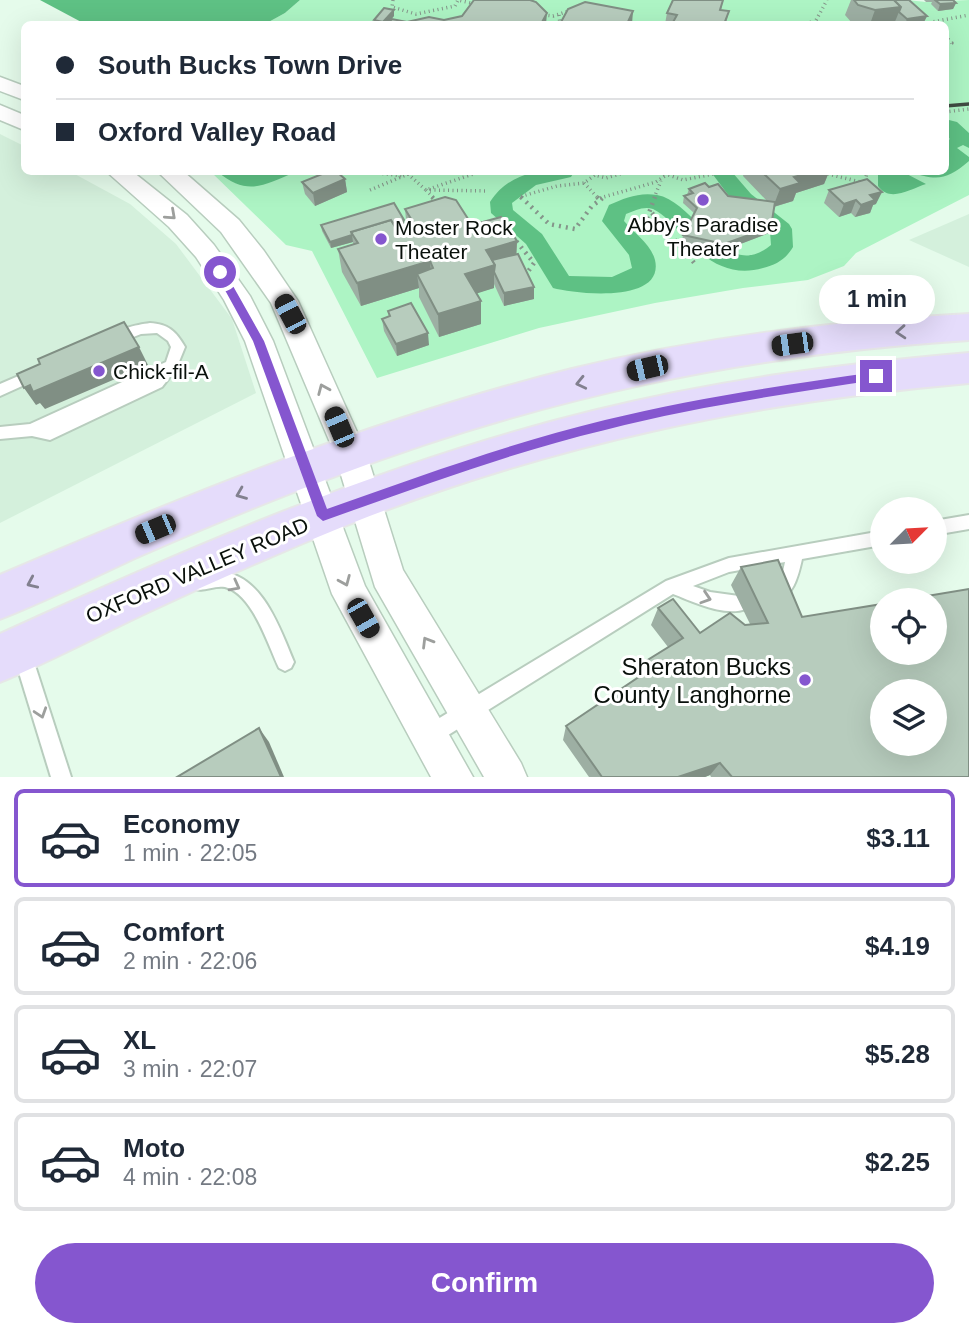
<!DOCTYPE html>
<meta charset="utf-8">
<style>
body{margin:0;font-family:Arial,sans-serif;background:#f2f2f3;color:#1f2937;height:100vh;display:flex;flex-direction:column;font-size:26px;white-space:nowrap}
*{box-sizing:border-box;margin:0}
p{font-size:23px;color:#747a83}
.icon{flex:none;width:38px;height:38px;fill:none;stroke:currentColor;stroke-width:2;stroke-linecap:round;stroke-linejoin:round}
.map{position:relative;height:777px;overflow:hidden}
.side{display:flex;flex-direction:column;background:#fff;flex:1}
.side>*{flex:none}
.top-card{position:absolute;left:21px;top:21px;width:928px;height:154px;border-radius:10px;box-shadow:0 7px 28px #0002;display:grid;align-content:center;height:154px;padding:0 35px;background:#fff}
.needle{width:46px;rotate:66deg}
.controls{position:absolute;left:870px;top:497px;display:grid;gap:14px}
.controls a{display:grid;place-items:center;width:77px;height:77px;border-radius:50%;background:#fff;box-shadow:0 7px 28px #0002;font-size:35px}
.end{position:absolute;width:32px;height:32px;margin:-16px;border:9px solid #8556cf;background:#fff;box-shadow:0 0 0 4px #fff}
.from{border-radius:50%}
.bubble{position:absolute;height:49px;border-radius:24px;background:#fff;box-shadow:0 7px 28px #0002;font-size:23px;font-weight:700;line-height:49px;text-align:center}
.car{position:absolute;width:21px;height:42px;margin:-21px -10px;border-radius:9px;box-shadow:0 0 5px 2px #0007;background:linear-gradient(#222 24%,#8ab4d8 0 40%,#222 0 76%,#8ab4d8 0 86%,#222 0)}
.top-card b{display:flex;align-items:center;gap:24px;height:66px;font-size:26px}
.top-card b+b{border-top:2px solid #e0e1e3}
.top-card i{width:18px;height:18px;background:#1f2937}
ul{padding:12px 0 0;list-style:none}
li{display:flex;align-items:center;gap:21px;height:98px;margin:0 14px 10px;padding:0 21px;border:4px solid #e0e1e3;border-radius:10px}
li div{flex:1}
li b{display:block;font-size:26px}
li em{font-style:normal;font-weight:700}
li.current{border-color:#8556cf}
li>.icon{width:63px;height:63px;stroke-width:1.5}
.button{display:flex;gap:14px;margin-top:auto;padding:14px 35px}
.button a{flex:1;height:80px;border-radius:42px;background:#8556cf;color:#fff;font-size:28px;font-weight:700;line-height:80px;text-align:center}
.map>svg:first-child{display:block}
.built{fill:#d4f0dc}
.green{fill:#adf4c4}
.water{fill:#5ec184}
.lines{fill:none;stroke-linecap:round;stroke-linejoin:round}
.canal{fill:#5ec184;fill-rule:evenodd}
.lane-casing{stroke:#b8cdbe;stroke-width:4}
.street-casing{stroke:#b8cdbe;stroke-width:3}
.primary-casing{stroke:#e6e7e7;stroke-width:4}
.path-far1{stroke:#85958a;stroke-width:3.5;stroke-dasharray:1 3.5;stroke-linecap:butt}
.path{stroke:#85958a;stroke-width:4.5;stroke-dasharray:2 5;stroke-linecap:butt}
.lane{fill:#fff;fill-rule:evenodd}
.street{fill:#fff;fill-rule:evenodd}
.primary{fill:#e5dcfb;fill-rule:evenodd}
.rail{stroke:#404b43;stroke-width:3.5}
.wall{fill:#9dafa3}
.shaded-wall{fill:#808f84}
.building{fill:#b7ccbd;stroke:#808f84;stroke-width:2;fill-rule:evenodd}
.oneway{stroke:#9d9f9d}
.oneway2{stroke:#82808f}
.route{fill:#8556cf}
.poi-dot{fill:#8556cf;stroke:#fff;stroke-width:2.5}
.labels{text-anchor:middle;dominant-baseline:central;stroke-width:6;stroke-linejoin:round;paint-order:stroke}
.poi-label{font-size:21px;fill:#09100b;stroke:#fff;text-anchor:start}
.street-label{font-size:21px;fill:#09100b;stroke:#fff}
.near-poi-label{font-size:24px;fill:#09100b;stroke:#fff;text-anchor:end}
</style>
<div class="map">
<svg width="969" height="777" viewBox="0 0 969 777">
<rect width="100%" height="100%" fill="#e5fbeb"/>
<g class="built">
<polygon points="0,134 24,146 24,172 71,172 130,204 176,244 232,319 256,393 0,523"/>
<polygon points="969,214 969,267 909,240"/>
</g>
<polygon class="green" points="300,0 907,0 926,2 969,0 969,195 856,253 844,266 808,280 743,288 655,303 539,328 377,378 312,251 286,245 211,172 945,172 945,24 265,24 285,13"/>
<g class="water">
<polygon points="40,0 300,0 285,13 265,24 85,24"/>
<path d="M945 119 957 122 969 133V148L963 145 957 148 969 157V161C947 180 937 181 910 172H945V142L950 139 945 135Z"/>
<path d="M218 172H295C263 186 247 196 218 172Z"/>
<path d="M895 172H903L926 184C910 189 890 203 878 186V175Z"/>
</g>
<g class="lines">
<path class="canal" d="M534 172H574L571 177 536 185 512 203 513 210 542 234 569 276 612 277 632 268 629 255 602 221 609 205C625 198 639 192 657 195 697 202 724 284 771 245L770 232 735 204 711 172H732L751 194 789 224 792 229 793 247C786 259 776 265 763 268 729 278 703 259 682 235 674 226 664 214 653 209 643 206 635 211 626 214L624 221C634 233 651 244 655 260 665 304 575 294 553 288L526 244 491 213 490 202C501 185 515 177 534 172Z"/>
<defs>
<g id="lane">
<path d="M150 323C168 324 176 331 185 347L176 369 162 387 50 440 32 436 0 439V427L30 424 166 362 171 347 168 341 157 333 141 334 113 345 106 340C115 329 136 325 150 323Z"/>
<polygon points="37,368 42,369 44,373 42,377 0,396 0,384"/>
<polygon points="969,515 969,529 934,535 934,521"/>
<path d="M882 531V545L802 559C798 577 793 597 774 604L768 602 766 596 782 576 785 562 729 572 693 586 710 592 746 597 748 603 746 609C724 617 694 602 673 594L437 742 430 744 423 742 421 735 423 728 666 581 729 558Z"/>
<path d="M216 572C261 570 280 629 294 662L291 668 285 671 279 668C268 645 253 594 225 587 213 585 203 593 192 588L190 583 192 578Z"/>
<polygon points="22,644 28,647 31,653 71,777 51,777 13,653 16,647"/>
</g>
<g id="street">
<polygon points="0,77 24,86 24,100 0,91"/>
<polygon points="0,105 24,115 24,130 0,120"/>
<polygon points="107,172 133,172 187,215 214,245 250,296 273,341 365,586 473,777 431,777 332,594 245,341 224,300 196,257 169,227"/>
<polygon points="158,172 184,172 239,220 264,251 298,301 366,452 403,570 521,763 527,777 484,777 375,587 334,452 271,303 221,232"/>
</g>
<g id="primary">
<path d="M969 314V340C748 354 543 397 336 476 268 501 201 529 135 558 90 579 46 601 0 619V575C186 495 375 418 572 369 702 337 835 321 969 314Z"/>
<path d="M969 353V383C752 402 550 444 347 525 280 552 214 581 148 612 99 635 51 661 0 682V634C192 546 388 461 593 411 717 380 842 364 969 353Z"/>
</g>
</defs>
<use href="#lane" class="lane-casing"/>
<use href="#street" class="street-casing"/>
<use href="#primary" class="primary-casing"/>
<g class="path-far1">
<polyline points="393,0 392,7 416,14 455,6 458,0 475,4"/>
<polyline points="544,15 553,16 569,11"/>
<polyline points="559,15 560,24"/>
<polyline points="792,24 813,22"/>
<polyline points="814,24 827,0"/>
<polyline points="934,24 932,22 969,15"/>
<polyline points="945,36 952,43 945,44"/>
<polyline points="945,112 969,109"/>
<polyline points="369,172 403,176"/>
<polyline points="660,172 683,180 723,172"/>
<polyline points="819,172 865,183 867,172"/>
<polyline points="408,174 426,190 479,172"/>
<polyline points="584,183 598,198"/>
<polyline points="370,190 413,172"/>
<polyline points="426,190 434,198"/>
<polyline points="430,190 488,191"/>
<polyline points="521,198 519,197 557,186 584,183 595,175 606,178 627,172"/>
<polyline points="600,198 656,182 665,176"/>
<polyline points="654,198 661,181"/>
</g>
<g class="path">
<polyline points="432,197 437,202"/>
<polyline points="521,197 549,224 575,229 592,206 604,197"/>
<polyline points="597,197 599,199"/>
<polyline points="652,213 696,265"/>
<polyline points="647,218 655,197"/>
<polyline points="512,236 534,263 525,276"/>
</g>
<use href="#lane" class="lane"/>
<use href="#street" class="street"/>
<use href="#primary" class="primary"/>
<polyline class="rail" points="945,106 969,104"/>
</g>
<g class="wall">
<polygon points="673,0 723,0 721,10 729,11 726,24 665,24 667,13"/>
<polygon points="851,0 909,0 927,16 923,24 858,24 852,23 845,15"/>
<polygon points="924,0 953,0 956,3 953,9 938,11 931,4 932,2 926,2"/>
<polygon points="394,16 387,24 374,24 374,20"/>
<polygon points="665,172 689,172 684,175 672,175"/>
<polygon points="744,172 829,172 824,184 796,193 793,201 774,207 771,227 769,233 722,251 682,242 683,235 694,213 683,203 684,196 687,195 689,189 709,187 728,196 767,201 743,176"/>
<polygon points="345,179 347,192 315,206 305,194 302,182"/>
<polygon points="829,190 876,204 873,205 870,213 855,217 851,213 839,217 824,203"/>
<polygon points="405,209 472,225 517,241 516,254 534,287 534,299 504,306 494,284 494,288 476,293 481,301 481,324 439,337 419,297 419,288 361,306 342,272 338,249 353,244 353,242 331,248 322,231 321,225 405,226 396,229 398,232 407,230"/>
<polygon points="388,311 429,345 397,356 384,331 382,319 389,317"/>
<polygon points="741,567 802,617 969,777 711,777 710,775 705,777 589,777 563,740 566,726 639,677 646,661 668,647 651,625 658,608 700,633 750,624 731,585"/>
</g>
<g class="shaded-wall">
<polygon points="956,3 953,9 938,11 940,4"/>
<polygon points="901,7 894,24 870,24 875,10"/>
<polygon points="394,10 394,16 387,24 383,24 383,22"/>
<polygon points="633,11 632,24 627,24"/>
<polygon points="547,13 546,24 541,24"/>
<polygon points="927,16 923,24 905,24 907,19"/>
<polygon points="812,172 829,172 824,184 796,193 793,201 773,207 780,189 794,177"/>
<polygon points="345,179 347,192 315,206 313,193"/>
<polygon points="882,192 876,204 873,205 870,213 855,217 861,205 870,195"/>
<polygon points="856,200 851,213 839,217 844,204"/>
<polygon points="404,220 405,226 356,241 353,235"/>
<polygon points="771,227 769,233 722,251 724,244"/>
<polygon points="352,235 353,242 331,248 330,242"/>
<polygon points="517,241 516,264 494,271 494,288 466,297 465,274 486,250"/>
<polygon points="430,261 432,284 417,274 419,288 361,306 357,283"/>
<polygon points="534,287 534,299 504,306 504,293"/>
<polygon points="481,301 481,324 439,337 438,314"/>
<polygon points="428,333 429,345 397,356 396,344"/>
<polygon points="139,347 148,365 45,409 40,403 36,405 24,388"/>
<polygon points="259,728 269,742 284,777 281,777"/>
<polygon points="720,763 710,775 705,777 678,777"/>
</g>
<g class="building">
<polygon points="474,0 530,0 536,2 547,13 541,24 388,24 392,19 407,22 429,17 444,20 462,16"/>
<polygon points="673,0 723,0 720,10 729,11 724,24 672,24 677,15 667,13"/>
<polygon points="854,0 894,0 901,7 875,10 858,5"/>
<polygon points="894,0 909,0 927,16 907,19 899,12 901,7"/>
<polygon points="935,0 953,0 956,3 940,4"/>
<polygon points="585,2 633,11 627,24 558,24 560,24 568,9"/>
<polygon points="384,8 394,10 383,22 374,20"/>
<polygon points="327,172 337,172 345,179 313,193 302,182"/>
<polygon points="762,172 812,172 794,177 800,183 780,189"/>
<polygon points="867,179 882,192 870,195 875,200 861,205 856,200 844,204 829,190"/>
<polygon points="705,183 709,187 718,184 728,196 775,202 771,227 724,244 683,235 697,208 684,196 693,193 689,189"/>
<polygon points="445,197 456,200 472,225 501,217 517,241 486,250 495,265 465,274 481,301 438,314 417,274 433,268 430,261 357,283 338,249 358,243 351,232 391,220 398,232 416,227 405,209"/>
<polygon points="394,203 404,220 393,223 391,220 351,232 352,235 330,242 321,225"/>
<polygon points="518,254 534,287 504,293 494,272 495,265 492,260"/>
<polygon points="411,303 428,333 396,344 382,319 390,316 388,311"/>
<polygon points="124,322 139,347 33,392 30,385 24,388 17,374 40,364 38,359"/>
<path d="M778 560 802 617 882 604V653H934V600H903L969 589V777H732L720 763 678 777H602L566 726 652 668 646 661 683 638 658 608 673 599 700 633 730 613 745 625 768 623 741 567ZM882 691H934V744H882Z"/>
<polygon points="259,728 281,777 177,777"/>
</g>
<defs><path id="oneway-chevron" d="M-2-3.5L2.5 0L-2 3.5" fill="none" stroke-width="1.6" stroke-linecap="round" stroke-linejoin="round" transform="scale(1.75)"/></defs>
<g class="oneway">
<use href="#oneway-chevron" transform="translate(171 215) rotate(42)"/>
<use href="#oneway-chevron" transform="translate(323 389) rotate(-113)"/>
<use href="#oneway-chevron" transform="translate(345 581) rotate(67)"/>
<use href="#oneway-chevron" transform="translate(235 586) rotate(28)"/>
<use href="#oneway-chevron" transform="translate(706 598) rotate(18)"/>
<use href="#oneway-chevron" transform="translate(427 642) rotate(-121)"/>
<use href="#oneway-chevron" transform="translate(41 713) rotate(72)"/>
</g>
<g class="oneway2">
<use href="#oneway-chevron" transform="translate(901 332) rotate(176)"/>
<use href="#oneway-chevron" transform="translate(581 383) rotate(167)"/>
<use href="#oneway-chevron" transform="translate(241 494) rotate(158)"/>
<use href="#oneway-chevron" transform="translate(32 583) rotate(156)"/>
</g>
<path class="route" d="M220 269 224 270 264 341 327 509C418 477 510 443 605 420 694 398 785 385 876 372L882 376 876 380C785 394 694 407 605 430 509 453 416 488 323 521L317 516 253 341 215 272Z"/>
<g class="poi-dot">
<circle cx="703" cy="200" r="7"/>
<circle cx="381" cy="239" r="7"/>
<circle cx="99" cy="371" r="7"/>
<circle cx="805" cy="680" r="7"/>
</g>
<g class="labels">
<g class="poi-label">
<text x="703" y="224" text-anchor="middle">Abby's Paradise<tspan x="703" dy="24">Theater</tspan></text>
<text x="395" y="227">Moster Rock<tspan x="395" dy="24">Theater</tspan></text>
<text x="113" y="371">Chick-fil-A</text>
</g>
<g class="street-label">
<text transform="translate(197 570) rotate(-23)">OXFORD VALLEY ROAD</text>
</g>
<g class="near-poi-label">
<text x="791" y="666">Sheraton Bucks<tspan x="791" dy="28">County Langhorne</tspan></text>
</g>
</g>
</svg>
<div class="controls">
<a><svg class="needle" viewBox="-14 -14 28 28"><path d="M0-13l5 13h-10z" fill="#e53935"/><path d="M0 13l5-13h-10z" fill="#747a83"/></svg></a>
<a><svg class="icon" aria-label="locate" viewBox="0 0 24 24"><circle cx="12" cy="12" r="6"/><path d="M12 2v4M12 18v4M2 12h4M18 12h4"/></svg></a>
<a><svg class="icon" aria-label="layers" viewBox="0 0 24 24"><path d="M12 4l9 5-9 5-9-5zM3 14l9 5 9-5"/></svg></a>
</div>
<i class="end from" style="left:220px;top:272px"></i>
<i class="end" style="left:876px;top:376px"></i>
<div class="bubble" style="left:819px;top:275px;width:116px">1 min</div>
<i class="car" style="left:290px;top:314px;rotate:332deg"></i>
<i class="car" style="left:792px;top:344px;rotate:262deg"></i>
<i class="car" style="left:647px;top:368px;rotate:257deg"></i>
<i class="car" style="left:339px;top:427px;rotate:337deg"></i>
<i class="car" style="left:155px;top:529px;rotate:247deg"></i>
<i class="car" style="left:363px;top:618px;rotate:150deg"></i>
<div class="top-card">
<b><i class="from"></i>South Bucks Town Drive</b>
<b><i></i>Oxford Valley Road</b>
</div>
</div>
<section class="side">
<ul>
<li class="current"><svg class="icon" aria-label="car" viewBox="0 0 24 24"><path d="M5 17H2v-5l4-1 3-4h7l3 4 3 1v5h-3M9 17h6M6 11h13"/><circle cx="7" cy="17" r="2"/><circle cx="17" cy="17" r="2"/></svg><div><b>Economy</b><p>1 min · 22:05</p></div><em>$3.11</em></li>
<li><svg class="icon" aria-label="car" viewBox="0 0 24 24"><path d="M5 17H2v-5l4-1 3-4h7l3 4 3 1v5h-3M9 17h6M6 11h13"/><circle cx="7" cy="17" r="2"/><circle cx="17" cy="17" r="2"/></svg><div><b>Comfort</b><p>2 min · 22:06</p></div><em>$4.19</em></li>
<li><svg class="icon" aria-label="car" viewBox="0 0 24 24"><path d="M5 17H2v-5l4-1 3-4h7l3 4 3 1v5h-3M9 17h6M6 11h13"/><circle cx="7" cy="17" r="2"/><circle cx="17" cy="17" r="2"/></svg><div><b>XL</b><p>3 min · 22:07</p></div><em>$5.28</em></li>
<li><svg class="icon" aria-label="car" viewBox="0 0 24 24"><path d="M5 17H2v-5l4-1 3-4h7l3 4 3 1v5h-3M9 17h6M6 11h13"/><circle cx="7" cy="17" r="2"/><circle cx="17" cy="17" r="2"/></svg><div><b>Moto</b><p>4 min · 22:08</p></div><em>$2.25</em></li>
</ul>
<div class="button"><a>Confirm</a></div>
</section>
